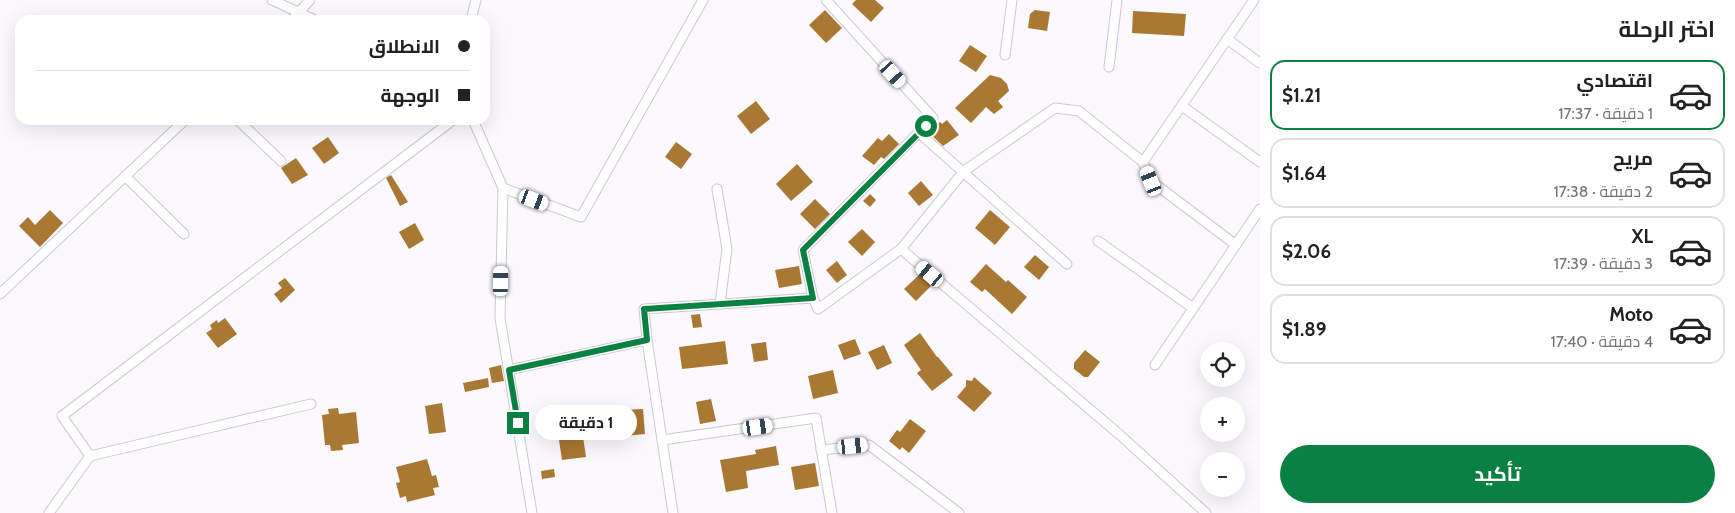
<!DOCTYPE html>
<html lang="ar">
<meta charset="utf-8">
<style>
body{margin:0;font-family:Cabin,Cairo,sans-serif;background:#f6f6f6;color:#222;direction:rtl;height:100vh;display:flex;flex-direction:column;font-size:19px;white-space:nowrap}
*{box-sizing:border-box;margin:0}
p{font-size:16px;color:#767676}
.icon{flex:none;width:28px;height:28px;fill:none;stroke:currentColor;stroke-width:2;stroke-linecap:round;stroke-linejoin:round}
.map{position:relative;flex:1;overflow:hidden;direction:ltr}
.drawer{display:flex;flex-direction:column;background:#fff;width:475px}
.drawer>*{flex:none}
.top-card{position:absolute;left:15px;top:15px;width:475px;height:110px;border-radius:15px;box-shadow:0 5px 20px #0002;direction:rtl;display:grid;align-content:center;height:110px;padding:0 20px;background:#fff}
.controls{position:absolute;left:1200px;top:342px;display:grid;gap:10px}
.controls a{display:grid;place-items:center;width:45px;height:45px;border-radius:50%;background:#fff;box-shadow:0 5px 20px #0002;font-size:25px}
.end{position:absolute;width:22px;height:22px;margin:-11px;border:6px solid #0b8043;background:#fff;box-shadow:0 0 0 2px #fff}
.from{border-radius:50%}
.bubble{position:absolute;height:35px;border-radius:18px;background:#fff;box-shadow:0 5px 20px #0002;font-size:16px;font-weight:700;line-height:35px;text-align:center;direction:rtl}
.car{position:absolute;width:15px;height:30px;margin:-15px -8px;border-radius:6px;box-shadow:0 0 4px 1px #0007;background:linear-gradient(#fff 24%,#345 0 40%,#fff 0 76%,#345 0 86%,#fff 0)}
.top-card b{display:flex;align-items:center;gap:18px;height:48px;font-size:19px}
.top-card b+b{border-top:1px solid #e0e0e0}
.top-card i{width:12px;height:12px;background:#222}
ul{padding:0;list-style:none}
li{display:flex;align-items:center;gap:15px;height:70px;margin:0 10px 8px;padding:0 10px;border:2px solid #e0e0e0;border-radius:15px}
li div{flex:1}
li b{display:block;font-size:19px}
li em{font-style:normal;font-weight:700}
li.current{border-color:#0b8043}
li>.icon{width:45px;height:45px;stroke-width:1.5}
h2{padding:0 20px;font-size:22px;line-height:60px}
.button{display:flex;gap:10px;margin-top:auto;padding:10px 20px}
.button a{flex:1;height:58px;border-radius:30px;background:#0b8043;color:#fff;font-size:20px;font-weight:700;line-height:58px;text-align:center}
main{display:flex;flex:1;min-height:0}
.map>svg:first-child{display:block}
.building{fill:#a97832}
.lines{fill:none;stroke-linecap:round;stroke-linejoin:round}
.minor-casing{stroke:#ccc9cf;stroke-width:11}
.minor{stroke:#fff;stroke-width:9}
.route{stroke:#0b8043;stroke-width:6}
</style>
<main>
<section class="drawer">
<h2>اختر الرحلة</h2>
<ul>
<li class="current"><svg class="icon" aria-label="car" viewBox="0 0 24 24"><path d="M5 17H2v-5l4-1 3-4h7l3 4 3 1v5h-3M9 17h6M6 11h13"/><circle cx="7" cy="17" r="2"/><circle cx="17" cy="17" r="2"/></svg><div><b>اقتصادي</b><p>1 دقيقة · 17:37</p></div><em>$1.21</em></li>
<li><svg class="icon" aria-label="car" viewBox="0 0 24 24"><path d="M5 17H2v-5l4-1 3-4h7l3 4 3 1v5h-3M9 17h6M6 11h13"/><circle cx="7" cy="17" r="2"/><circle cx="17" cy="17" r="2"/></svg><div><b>مريح</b><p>2 دقيقة · 17:38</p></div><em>$1.64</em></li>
<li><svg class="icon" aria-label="car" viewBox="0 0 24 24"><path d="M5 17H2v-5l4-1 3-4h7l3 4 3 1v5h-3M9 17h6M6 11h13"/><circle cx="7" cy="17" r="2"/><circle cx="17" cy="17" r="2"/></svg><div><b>XL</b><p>3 دقيقة · 17:39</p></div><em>$2.06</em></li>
<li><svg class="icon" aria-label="car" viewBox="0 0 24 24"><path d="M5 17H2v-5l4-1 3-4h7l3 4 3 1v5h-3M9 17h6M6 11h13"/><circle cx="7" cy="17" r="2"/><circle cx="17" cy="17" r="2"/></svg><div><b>Moto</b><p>4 دقيقة · 17:40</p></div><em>$1.89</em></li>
</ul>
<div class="button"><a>تأكيد</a></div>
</section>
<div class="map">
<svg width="1260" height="513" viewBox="0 0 1260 513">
<rect width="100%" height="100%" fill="#fbf8fe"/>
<g class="building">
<polygon points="856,0 875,0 884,8 871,22 852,4"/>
<polygon points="825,10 842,28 826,43 809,25"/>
<polygon points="1035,10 1050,12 1047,31 1028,28 1030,14"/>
<polygon points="1133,11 1186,14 1184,36 1132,33"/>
<polygon points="970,45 987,56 976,72 959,61"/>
<polygon points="990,75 1001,78 1007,84 1009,91 998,101 1003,107 994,114 986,107 971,123 955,108"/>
<polygon points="756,101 770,119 751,134 737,116"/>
<polygon points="947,120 959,135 943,146 928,132 940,122 942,124"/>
<polygon points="889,134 899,144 884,159 881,157 874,165 862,156 878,138 882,141"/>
<polygon points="328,137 339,153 324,164 312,148"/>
<polygon points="676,142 692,154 681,169 665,157"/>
<polygon points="296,158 308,175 292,184 281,168"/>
<polygon points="797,164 813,182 791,201 776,184"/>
<polygon points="391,175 408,202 400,206 386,178"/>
<polygon points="921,181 933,195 919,206 908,193"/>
<polygon points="870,194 876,200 870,207 863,201"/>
<polygon points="815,199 830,214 815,229 800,214"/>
<polygon points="50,210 63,223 40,247 19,226 28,217 35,225"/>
<polygon points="990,210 1010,227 995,245 975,228"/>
<polygon points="415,223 424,240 409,249 399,232"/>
<polygon points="862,229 875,242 862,256 848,242"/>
<polygon points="1035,255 1049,267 1039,280 1024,267"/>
<polygon points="837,261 847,275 837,283 826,270"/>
<polygon points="986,264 1006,282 1008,280 1027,297 1012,314 985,289 982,292 970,282"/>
<polygon points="799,266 802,284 779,288 775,270"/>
<polygon points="920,274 931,286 916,301 904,289"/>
<polygon points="285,278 295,290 281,303 274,294 282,288 278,283"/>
<polygon points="700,314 702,327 693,328 691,315"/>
<polygon points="225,318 237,334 218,348 206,333 212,329 210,325 217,320 218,323"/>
<polygon points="920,333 937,357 938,357 953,375 932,391 917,373 921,370 904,345"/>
<polygon points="855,339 861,354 844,360 838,345"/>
<polygon points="725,341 728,364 682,369 679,347"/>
<polygon points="766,342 768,360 754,362 751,344"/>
<polygon points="884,345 892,363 877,370 868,352"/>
<polygon points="1085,350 1100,362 1088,377 1084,377 1074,369 1074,363"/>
<polygon points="501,365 504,381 492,383 489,368"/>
<polygon points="833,370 838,393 813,399 808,376"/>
<polygon points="974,377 992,393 974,412 957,397 966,386 966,380 972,381"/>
<polygon points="488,378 489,387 465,392 463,383"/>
<polygon points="711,399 716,421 700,424 696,402"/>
<polygon points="442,403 446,432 429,434 425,406"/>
<polygon points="338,408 339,414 356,412 359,443 342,445 343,450 331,451 330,445 325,445 322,415 329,414 328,409"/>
<polygon points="643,409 645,434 624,436 622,410"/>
<polygon points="910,419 926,431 909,453 902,447 900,450 889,441 897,430 900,432"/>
<polygon points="581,423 586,457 562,460 557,427"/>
<polygon points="776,446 779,465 746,471 748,488 726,492 720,460 756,454 755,450"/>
<polygon points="427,459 432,476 436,475 439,487 433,488 435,495 407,502 406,496 400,498 396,483 400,482 396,467"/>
<polygon points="815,463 819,486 795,490 791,467"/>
<polygon points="554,469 555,477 542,479 541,471"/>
</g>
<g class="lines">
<defs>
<g id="minor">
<polyline points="272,0 315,20"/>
<polyline points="292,20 310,0"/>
<polyline points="471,20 476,0"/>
<polyline points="1227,39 1260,63"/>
<polyline points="1005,55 1012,0"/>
<polyline points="1109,67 1117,0"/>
<polyline points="1182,106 1260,162"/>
<polyline points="238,120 281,161"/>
<polyline points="473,120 503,188 500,318 532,513"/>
<polyline points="919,133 1067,264"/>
<polyline points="125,176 184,234"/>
<polyline points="503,188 581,217 703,0"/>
<polyline points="717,189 727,249 720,304"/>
<polyline points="1098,241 1193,308"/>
<polyline points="1236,245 1151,181 1143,162 1254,0"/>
<polyline points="901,249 1120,435 1206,513"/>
<polyline points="0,294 185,120"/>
<polyline points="813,298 803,250 933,118 826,0"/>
<polyline points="1155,365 1260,209"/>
<polyline points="509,370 647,340"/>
<polyline points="662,440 816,418 832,513"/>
<polyline points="821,450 869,445 959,513"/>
<polyline points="90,456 311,404"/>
<polyline points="49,513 90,456 62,416 453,120"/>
<polyline points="673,513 647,340 644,309 813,298 818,309 901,249 964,171 1055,108 1079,111 1143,162"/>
</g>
</defs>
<use href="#minor" class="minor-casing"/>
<use href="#minor" class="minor"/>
</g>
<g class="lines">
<polyline class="route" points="518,423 509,370 647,340 644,309 813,298 803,250 926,126"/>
</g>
</svg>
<div class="controls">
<a><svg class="icon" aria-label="locate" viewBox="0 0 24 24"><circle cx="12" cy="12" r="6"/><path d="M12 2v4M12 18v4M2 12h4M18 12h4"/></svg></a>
<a>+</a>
<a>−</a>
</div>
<i class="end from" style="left:926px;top:126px"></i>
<i class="end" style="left:518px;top:423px"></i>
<div class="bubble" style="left:535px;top:405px;width:102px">1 دقيقة</div>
<i class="car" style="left:893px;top:74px;rotate:138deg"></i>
<i class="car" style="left:1151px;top:181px;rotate:338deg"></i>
<i class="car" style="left:534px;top:200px;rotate:111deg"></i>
<i class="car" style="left:930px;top:274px;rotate:310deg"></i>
<i class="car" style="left:501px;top:281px;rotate:1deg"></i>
<i class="car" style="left:758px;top:427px;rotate:82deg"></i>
<i class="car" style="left:853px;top:446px;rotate:84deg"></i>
<div class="top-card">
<b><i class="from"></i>الانطلاق</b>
<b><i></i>الوجهة</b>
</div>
</div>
</main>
